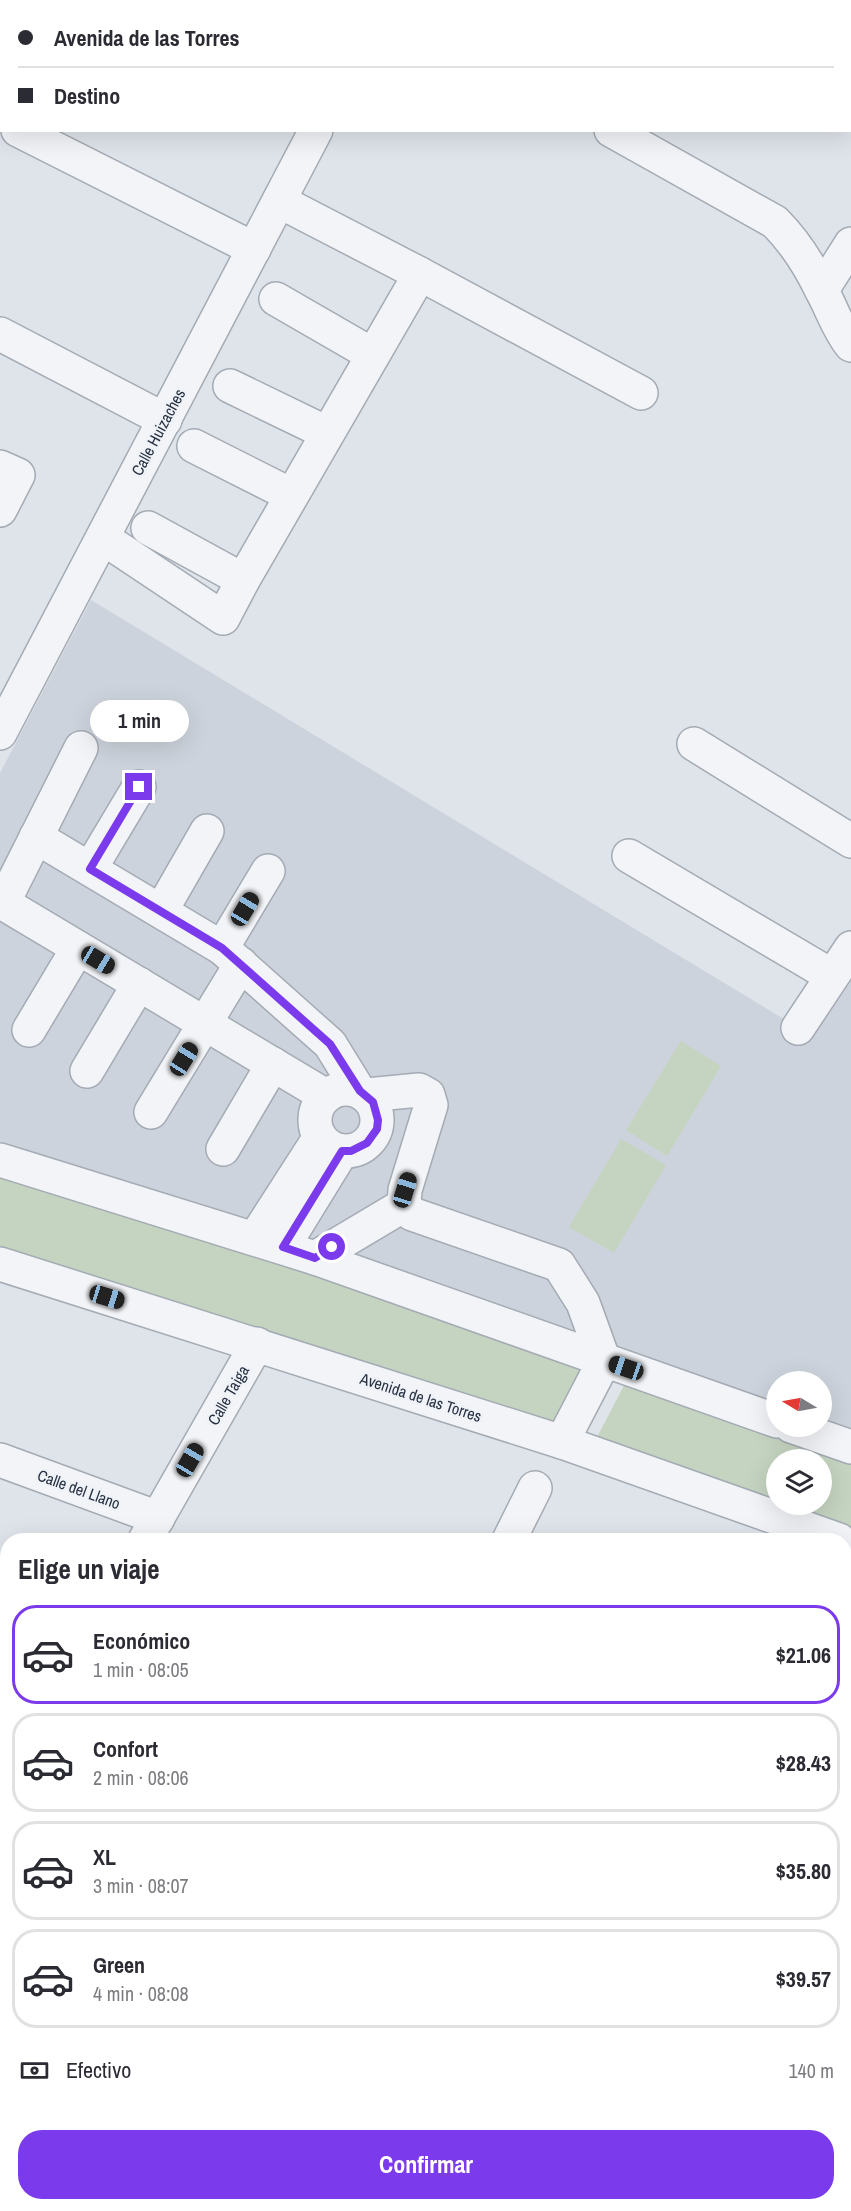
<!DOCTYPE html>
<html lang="es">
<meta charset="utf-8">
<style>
body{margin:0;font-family:"Archivo Narrow",sans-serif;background:#f2f2f3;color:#2b2b33;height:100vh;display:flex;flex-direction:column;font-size:22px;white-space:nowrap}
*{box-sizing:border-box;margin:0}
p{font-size:20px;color:#7c7c81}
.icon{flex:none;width:33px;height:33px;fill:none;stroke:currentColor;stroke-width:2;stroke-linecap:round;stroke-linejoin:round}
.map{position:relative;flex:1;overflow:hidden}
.side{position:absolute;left:0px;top:1533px;width:852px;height:678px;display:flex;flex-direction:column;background:#fff;border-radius:24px 24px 0 0;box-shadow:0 6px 24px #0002}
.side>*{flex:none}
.hud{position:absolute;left:0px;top:0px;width:852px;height:132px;box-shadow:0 6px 24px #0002;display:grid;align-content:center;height:132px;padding:0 18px;background:#fff}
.needle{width:39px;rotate:280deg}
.fabs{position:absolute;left:766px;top:1371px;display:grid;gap:12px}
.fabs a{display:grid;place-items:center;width:66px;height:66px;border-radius:50%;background:#fff;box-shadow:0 6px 24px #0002;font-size:30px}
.end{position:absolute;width:27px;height:27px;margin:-14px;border:8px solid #7c3aed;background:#fff;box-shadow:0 0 0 3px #fff}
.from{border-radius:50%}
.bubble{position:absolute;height:42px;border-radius:21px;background:#fff;box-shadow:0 6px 24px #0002;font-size:20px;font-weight:700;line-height:42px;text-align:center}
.car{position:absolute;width:18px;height:36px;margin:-18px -9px;border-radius:8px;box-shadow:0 0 4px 2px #0007;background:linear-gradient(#222 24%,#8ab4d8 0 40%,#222 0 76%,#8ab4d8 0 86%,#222 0)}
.hud b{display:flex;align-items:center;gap:21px;height:57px;font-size:22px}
.hud b+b{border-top:2px solid #e1e1e2}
.hud i{width:15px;height:15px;background:#2b2b33}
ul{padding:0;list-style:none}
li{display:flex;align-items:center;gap:18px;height:99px;margin:0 12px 9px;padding:0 6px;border:3px solid #e1e1e2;border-radius:24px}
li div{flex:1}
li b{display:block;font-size:22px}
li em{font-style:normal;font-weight:700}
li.current{border-color:#7c3aed}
li>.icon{width:54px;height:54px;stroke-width:1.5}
h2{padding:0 18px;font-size:27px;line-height:72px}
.pay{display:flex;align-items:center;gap:15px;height:66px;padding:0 18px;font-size:22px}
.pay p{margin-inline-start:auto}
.action{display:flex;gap:12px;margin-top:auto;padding:12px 18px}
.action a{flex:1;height:69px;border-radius:24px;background:#7c3aed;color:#fff;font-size:24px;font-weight:700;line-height:69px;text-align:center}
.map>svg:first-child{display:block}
.built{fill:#cdd3dc}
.green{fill:#c5d4c0;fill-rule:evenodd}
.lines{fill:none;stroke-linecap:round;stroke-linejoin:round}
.minor-casing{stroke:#a4abb4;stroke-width:36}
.minor{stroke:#f2f4f7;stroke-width:33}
.route{stroke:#7c3aed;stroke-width:8}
.labels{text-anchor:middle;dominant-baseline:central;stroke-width:5;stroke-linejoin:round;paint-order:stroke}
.street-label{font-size:16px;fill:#273142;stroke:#eff2f7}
</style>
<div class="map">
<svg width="851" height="2211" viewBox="0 0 851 2211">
<rect width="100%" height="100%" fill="#dfe4ea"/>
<polygon class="built" points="91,600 797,1027 851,948 851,1429 822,1419 822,1382 777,1382 777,1404 0,1141 0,773"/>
<g class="green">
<polygon points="681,1041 721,1066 667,1156 626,1130"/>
<polygon points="621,1139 666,1165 614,1253 569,1227"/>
<polygon points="0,1169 595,1367 565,1434 0,1251"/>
<path d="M630 1374 851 1455V1532L594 1443ZM777 1460H822V1504H777Z"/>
<polygon points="851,2146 851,2211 805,2211 811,2204 844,2204 845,2155"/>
</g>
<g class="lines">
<defs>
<g id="minor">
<polyline points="224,0 227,2"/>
<polyline points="177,2 177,0"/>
<polyline points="385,2 385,0"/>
<polyline points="702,2 702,0"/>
<polyline points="18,130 254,249"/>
<path d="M611 130 775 222C794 241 810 266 822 291 832 309 838 329 851 345"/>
<polyline points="420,274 641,393"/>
<polyline points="822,290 851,244"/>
<polyline points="276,299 373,355"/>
<polyline points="0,334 165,420"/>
<polyline points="230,386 327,433"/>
<polyline points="194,446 291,495"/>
<polyline points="0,467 18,475 0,510"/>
<polyline points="148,528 243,580 420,274 279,201"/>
<polyline points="103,538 223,618 243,580"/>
<polyline points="0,733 316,130"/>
<polyline points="694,744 851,841"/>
<polyline points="81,748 3,903 326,1096"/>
<polyline points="36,837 222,948 330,1044 359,1091"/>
<polyline points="629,856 832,976"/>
<polyline points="90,869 139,787"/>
<polyline points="161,911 207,831"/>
<polyline points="222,948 268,871"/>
<polyline points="798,1028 851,948"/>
<polyline points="29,1030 78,948"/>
<polyline points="87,1071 139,984"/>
<circle cx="346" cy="1120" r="31"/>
<polyline points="367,1095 419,1090 428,1095 431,1105 405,1190 404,1205 412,1214 559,1265 583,1303 604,1361 562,1442"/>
<polyline points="151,1112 241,964"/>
<polyline points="223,1149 273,1064"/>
<polyline points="0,1160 315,1258 777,1421"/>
<polyline points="255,1238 320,1137"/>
<polyline points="283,1247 342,1151"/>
<polyline points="315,1258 404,1205"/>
<polyline points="0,1264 562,1442 839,1540"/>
<polyline points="791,1426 851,1447"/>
<polyline points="0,1460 158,1518"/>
<polyline points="145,1540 257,1344"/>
<polyline points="509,1540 535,1488"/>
<polyline points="0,1726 8,1730"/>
<polyline points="0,1793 8,1780"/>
<polyline points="844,1829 851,1833"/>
<polyline points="844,2110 851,2099"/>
<polyline points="0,2177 8,2182"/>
<polyline points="38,2204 49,2211"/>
<polyline points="494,2204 505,2211"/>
<polyline points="86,2211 91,2204"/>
<polyline points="773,2211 779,2204"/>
</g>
</defs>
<use href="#minor" class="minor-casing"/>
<use href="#minor" class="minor"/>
</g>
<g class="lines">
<polyline class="route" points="139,787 90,869 222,948 330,1044 360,1091 373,1102 378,1120 377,1129 367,1143 351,1151 342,1151 283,1247 315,1258 332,1247"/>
</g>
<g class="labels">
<g class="street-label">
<text transform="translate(158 432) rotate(-62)">Calle Huizaches</text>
<text transform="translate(228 1395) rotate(-60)">Calle Taiga</text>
<text transform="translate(421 1397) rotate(18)">Avenida de las Torres</text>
<text transform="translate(79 1489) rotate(20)">Calle del Llano</text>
</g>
</g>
</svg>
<div class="fabs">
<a><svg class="needle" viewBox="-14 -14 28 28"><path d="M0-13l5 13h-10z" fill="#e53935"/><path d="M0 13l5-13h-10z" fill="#7c7c81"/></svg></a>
<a><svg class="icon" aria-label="layers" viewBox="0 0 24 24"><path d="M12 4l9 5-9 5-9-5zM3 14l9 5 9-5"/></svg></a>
</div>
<i class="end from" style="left:332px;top:1247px"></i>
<i class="end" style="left:139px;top:787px"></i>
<div class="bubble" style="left:90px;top:700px;width:99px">1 min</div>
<i class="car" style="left:245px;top:909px;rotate:31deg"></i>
<i class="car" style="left:98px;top:960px;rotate:121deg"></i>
<i class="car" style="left:184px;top:1059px;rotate:32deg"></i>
<i class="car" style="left:405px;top:1190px;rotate:17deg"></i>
<i class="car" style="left:107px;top:1297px;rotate:107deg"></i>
<i class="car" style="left:626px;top:1368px;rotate:289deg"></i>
<i class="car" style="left:190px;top:1460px;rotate:30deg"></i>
<div class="hud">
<b><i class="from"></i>Avenida de las Torres</b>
<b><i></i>Destino</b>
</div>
<section class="side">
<h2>Elige un viaje</h2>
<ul>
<li class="current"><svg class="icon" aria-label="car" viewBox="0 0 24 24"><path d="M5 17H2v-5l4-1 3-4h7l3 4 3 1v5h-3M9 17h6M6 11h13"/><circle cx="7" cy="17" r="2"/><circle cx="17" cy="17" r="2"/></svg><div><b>Económico</b><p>1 min · 08:05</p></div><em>$21.06</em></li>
<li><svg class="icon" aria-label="car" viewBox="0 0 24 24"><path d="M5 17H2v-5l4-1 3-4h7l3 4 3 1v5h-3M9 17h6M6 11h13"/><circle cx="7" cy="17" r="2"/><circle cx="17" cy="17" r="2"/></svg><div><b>Confort</b><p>2 min · 08:06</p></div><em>$28.43</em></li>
<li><svg class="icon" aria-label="car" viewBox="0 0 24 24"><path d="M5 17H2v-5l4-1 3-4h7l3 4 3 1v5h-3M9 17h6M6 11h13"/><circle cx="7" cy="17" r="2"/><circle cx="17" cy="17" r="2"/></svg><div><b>XL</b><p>3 min · 08:07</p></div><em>$35.80</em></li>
<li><svg class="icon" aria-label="car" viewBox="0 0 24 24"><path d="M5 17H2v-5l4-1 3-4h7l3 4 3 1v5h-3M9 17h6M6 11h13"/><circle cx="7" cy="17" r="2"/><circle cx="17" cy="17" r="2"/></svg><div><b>Green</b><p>4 min · 08:08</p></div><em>$39.57</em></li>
</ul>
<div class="pay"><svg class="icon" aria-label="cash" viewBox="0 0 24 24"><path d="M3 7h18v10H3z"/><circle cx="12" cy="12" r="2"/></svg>Efectivo<p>140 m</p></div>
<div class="action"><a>Confirmar</a></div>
</section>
</div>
